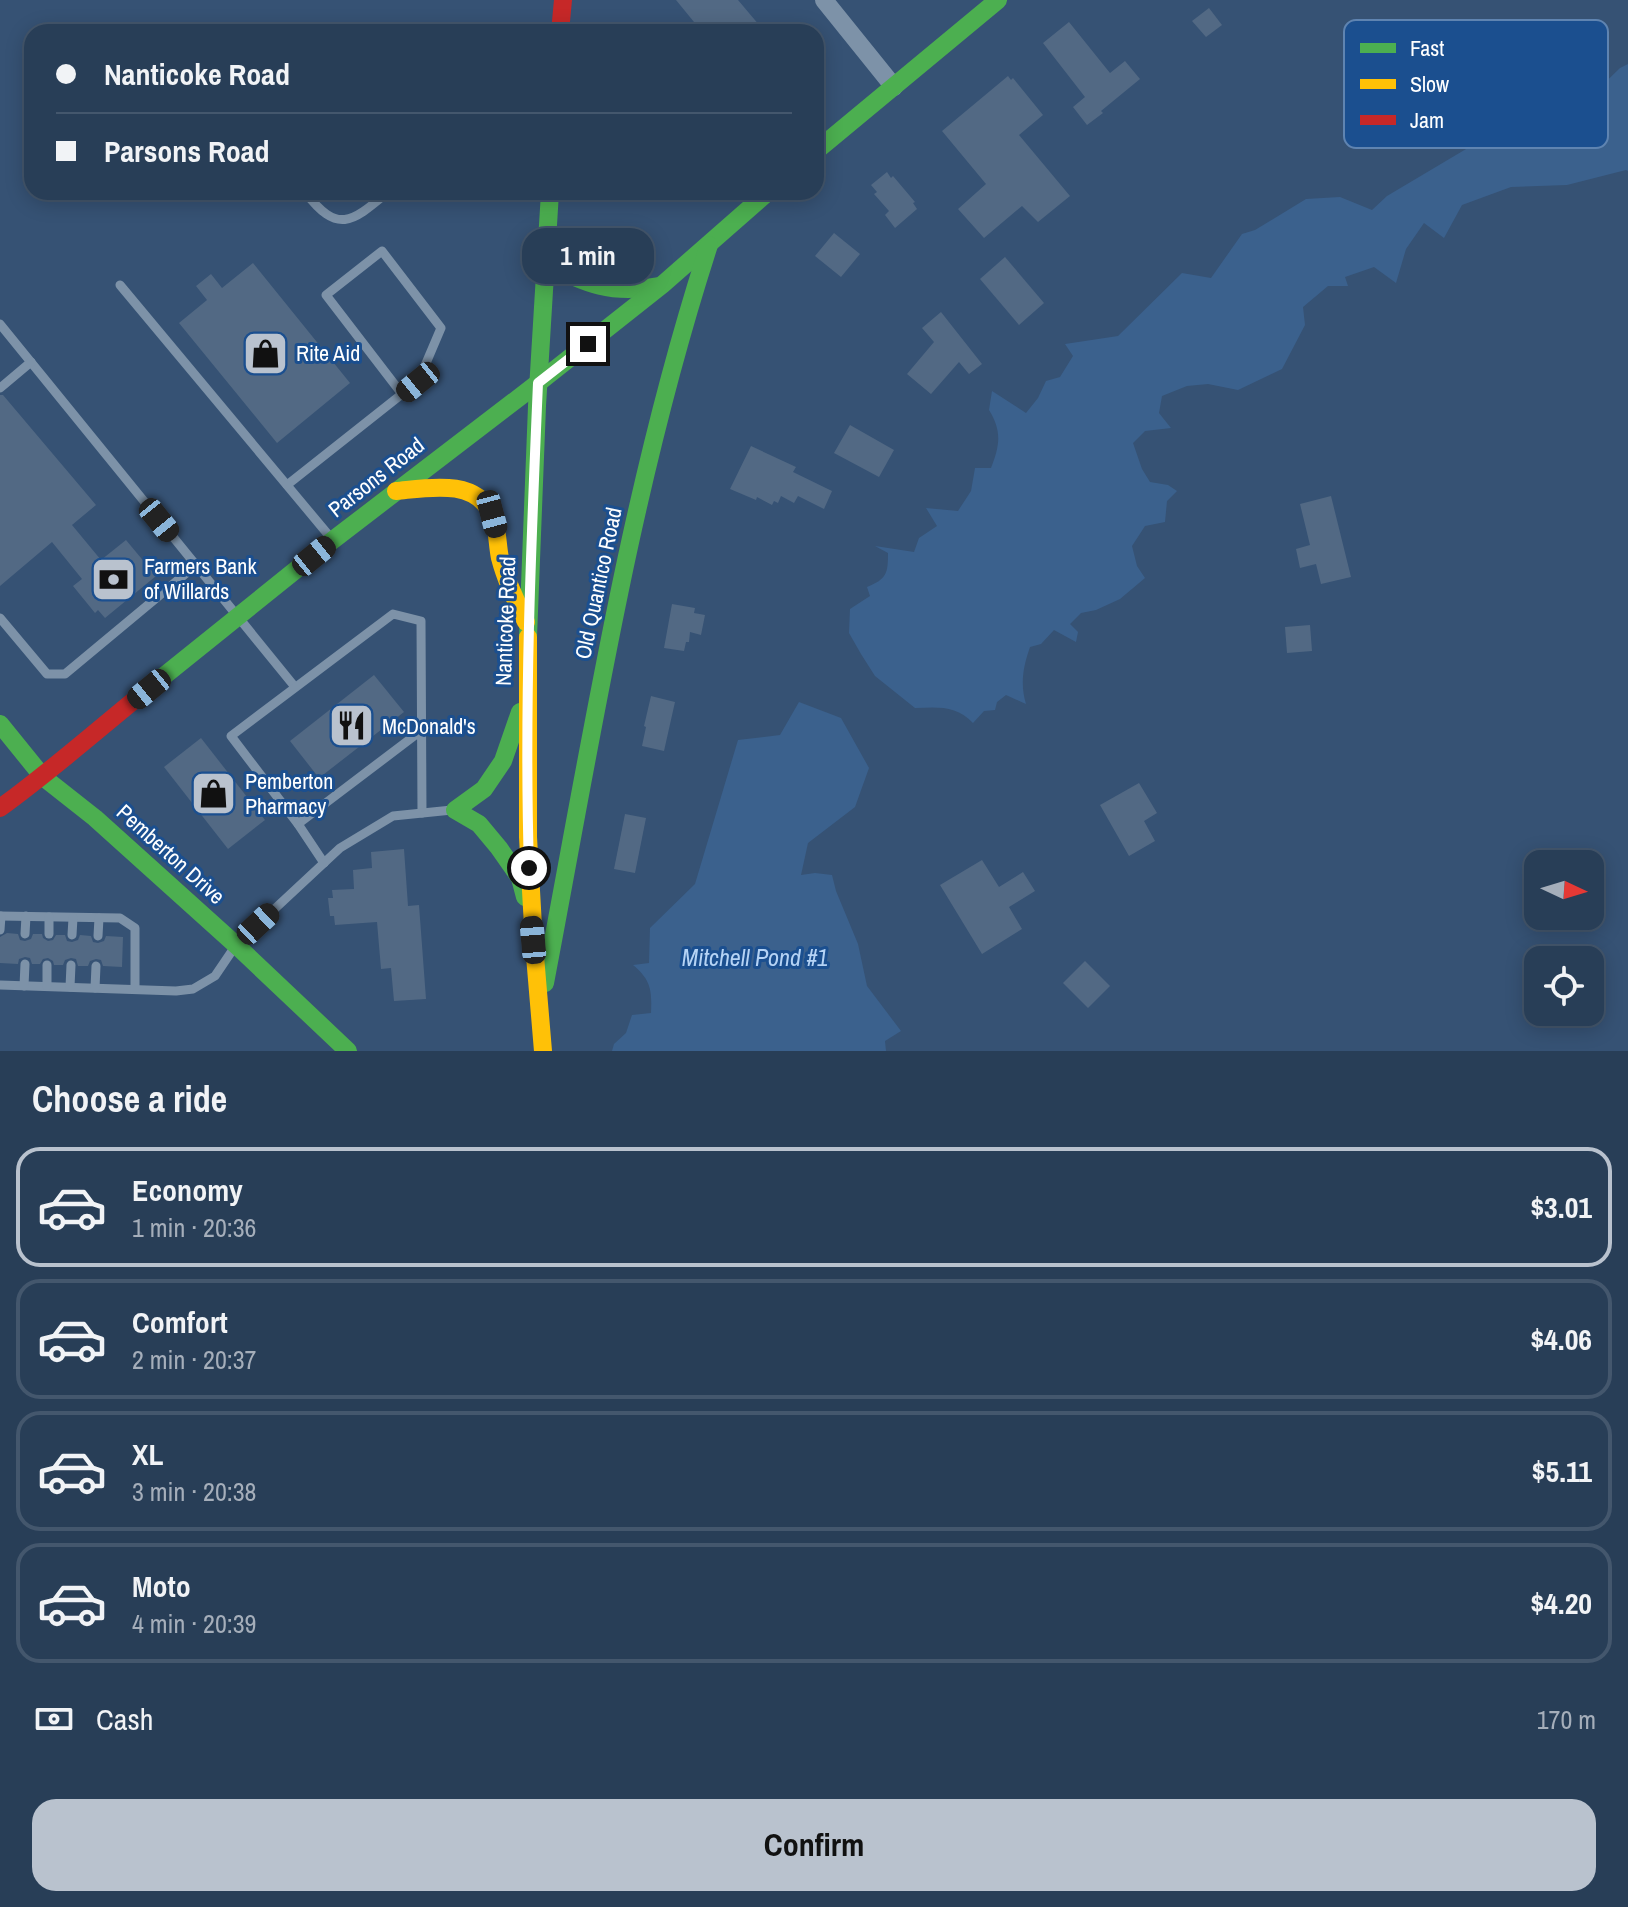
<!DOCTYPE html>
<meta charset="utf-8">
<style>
body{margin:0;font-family:"Archivo Narrow",sans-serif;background:#344961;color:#f1f3f6;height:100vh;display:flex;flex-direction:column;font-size:30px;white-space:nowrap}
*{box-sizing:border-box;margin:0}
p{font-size:26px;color:#a5aeba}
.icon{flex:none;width:44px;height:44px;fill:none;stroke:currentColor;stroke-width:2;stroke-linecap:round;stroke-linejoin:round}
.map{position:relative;height:1051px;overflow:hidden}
.side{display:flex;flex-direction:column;background:#283e57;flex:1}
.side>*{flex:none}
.banner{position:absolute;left:24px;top:24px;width:800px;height:176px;border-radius:24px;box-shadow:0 4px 20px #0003,0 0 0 2px #44576d;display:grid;align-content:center;height:176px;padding:0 32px;background:#283e57}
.needle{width:52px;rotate:94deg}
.fabs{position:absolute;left:1524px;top:850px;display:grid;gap:16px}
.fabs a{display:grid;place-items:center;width:80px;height:80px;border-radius:16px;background:#283e57;box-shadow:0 4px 20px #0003,0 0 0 2px #44576d;font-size:40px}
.end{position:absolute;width:36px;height:36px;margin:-18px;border:10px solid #fff;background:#111;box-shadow:0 0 0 4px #111}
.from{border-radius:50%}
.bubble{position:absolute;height:56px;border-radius:24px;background:#283e57;box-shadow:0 4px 20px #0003,0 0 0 2px #44576d;font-size:26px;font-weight:700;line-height:56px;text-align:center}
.car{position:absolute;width:24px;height:48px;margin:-24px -12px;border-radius:10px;box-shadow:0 0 6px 2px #0007;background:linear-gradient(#222 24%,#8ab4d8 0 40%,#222 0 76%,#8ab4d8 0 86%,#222 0)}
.banner b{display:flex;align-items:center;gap:28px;height:76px;font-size:30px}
.banner b+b{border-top:2px solid #44576d}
.banner i{width:20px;height:20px;background:#f1f3f6}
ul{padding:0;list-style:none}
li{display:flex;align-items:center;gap:24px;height:120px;margin:0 16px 12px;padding:0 16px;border:4px solid #44576d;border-radius:24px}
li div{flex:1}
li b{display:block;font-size:30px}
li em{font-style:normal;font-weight:700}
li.current{border-color:#b9c2ce}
li>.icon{width:72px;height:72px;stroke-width:1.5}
h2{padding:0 32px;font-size:36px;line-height:96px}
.pay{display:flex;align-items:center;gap:20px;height:88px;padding:0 32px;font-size:30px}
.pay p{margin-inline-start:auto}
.primary-button{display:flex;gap:16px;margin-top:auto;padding:16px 32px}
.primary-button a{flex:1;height:92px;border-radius:24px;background:#b9c2ce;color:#111;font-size:32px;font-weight:700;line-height:92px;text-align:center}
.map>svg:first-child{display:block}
.water{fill:#3b618d}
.building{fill:#526984}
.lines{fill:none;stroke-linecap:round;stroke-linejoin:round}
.lane{stroke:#7d92a8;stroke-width:9}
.street{stroke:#7d92a8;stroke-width:18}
.fast{stroke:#4caf50;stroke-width:18}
.slow{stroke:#ffc107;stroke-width:18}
.jam{stroke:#c62828;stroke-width:18}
.route{stroke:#fff;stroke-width:10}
.labels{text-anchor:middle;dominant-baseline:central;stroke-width:6;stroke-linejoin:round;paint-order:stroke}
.poi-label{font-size:22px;fill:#fff;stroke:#1b4f8f;text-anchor:start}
.street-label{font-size:22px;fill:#fff;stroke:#1b4f8f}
.water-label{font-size:24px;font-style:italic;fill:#b5d3f5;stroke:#1b4f8f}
.key{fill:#1b4f8f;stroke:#5f84b1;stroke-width:2}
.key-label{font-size:22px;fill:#fff}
</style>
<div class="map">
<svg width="1628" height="1051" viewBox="0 0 1628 1051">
<rect width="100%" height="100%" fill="#365274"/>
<g class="water">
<path d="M1628 64V171L1626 170 1567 185 1511 187 1462 205 1444 238 1424 223 1406 249 1396 283 1374 267 1345 277 1348 286H1328L1303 307 1305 325 1282 369 1238 390 1208 384 1187 386 1162 396 1159 413 1171 428 1145 431 1133 443 1142 469 1150 482 1168 485 1177 491 1167 501 1165 522 1145 526 1132 546 1137 566 1145 578 1120 599 1096 610 1081 613 1070 624 1078 632 1076 642 1054 630 1041 644 1030 647C1023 667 1020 684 1026 704L1006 695 997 702 995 710 984 711 973 723C957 705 937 707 915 708L875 676 861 654 849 633 850 609 870 596 867 587C887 579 888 573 888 553L875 546 914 552 919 538 937 526 926 508 958 511 971 491 975 468H991C1000 445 1002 431 989 410L992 391 1026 413 1038 398 1046 381 1060 377 1073 356 1065 344 1118 336 1182 273 1211 278 1242 234 1255 230 1306 199 1340 197 1372 210 1387 196 1493 133 1584 103 1620 68Z"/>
<path d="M799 702 841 718 869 768 855 807 808 843 801 875 815 873 832 875 836 891 858 944 867 986 901 1031 885 1041 886 1051H612L614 1044 626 1033 632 1015 651 1013C652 990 651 980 633 965L649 963 650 928 695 884 738 740 780 735Z"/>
</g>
<g class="building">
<polygon points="676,0 738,0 765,32 683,32 694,22"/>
<polygon points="1209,8 1222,25 1206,37 1192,21"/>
<polygon points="1069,22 1110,73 1125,61 1140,79 1101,111 1103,113 1087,125 1073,107 1085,97 1043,43"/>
<polygon points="1008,76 1011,80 1013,78 1043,115 1019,135 1070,196 1038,222 1022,206 984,238 958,209 986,184 942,131"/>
<polygon points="887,172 891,178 893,176 915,202 913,203 917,209 895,228 885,215 889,211 874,194 877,192 871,185"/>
<polygon points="834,233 860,254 841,277 815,256"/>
<polygon points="1005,257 1044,303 1019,325 980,279"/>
<polygon points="253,263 350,383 277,443 179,323 207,300 196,286 211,274 222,288"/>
<polygon points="941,312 982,364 969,374 959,362 931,394 907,374 934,342 922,328"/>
<polygon points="0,395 3,395 96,505 72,525 101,560 126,540 156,576 105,618 98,610 95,613 73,586 82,579 52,542 0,586"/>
<polygon points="850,425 894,450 879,477 834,453"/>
<polygon points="751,446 796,467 793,472 832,491 824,509 798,496 794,503 781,496 778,503 774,501 772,505 757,497 756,500 730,489"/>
<polygon points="1331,496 1351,577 1321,584 1316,564 1300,568 1296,549 1310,545 1300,504"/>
<polygon points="672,604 695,608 694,613 705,615 701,635 690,632 689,642 686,642 684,651 664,648"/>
<polygon points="1310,625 1312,651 1287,653 1285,627"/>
<polygon points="374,675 404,712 319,778 290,741"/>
<polygon points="651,696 675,702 664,751 642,746 646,727 644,726"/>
<polygon points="201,738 265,820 228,849 164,767"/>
<polygon points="1139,783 1157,813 1144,821 1155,841 1129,856 1100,805"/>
<polygon points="625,814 646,818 635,873 614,869"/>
<polygon points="404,849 408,906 419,905 426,999 394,1001 391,968 381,969 377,922 335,925 334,916 330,916 328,898 333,898 332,890 354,889 353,870 372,868 371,852"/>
<polygon points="982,860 999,887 1023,872 1035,891 1009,907 1022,929 982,954 940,885"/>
<polygon points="7,933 18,934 20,940 25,941 31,939 33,934 42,934 43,938 48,941 53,940 56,935 65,935 67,941 72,942 78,940 80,935 91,936 93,942 98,943 104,941 106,936 123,937 122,967 103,966 101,960 96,959 90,961 88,966 78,966 76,959 71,958 65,960 63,965 54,965 53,961 48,958 43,959 40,964 32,964 30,958 25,957 19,959 18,964 0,963 0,937"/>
<polygon points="1085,961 1110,986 1088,1008 1063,983"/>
</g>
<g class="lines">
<g class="lane">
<path d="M305 192C338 235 352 222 388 192"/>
<polyline points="120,285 331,538"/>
<polyline points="0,324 295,687"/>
<polyline points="0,388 31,362"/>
<polyline points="287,485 402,394 418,382 441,328 382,251 326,295 402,394"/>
<polyline points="0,618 47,674 65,674 196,565"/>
<polyline points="422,730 298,824 231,736 393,614 421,621 422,813"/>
<polyline points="298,824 324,863"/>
<polyline points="0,916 120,918 135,928 135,989"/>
<polyline points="0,930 1,916"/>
<polyline points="25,934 26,916"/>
<polyline points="49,934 49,917"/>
<polyline points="72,935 73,918"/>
<polyline points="98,936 99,918"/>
<polyline points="0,985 176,991 193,989 215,976 236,945 340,848 393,816 452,810"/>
<polyline points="24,986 25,964"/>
<polyline points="47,986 47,965"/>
<polyline points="70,987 71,965"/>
<polyline points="95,988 96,966"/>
</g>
<polyline class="street" points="824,0 894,87"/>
<g class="fast">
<polyline points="816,151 998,0"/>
<path d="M545 263C587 284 611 295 659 286"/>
<polyline points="528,637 537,406 550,192"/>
<polyline points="154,684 333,540 538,383 662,285 768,192"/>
<polyline points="520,712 503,761 484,789 455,810 479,824 499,848 520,878 525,897"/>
<polyline points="0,724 43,777 95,818 236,945 348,1051"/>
<path d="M545 983C592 736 631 485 709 245"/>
</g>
<g class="slow">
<path d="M396 491C428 488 476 478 492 515 498 528 497 544 500 558 506 581 516 601 526 622"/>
<polyline points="528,637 528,837 534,944 543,1051"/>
</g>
<g class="jam">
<polyline points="560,32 563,0"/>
<path d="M0 808C54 769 103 725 154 684"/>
</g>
</g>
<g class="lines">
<path class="route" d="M529 868C524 706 531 545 538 383L588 344"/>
</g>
<defs>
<symbol id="shop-square" viewBox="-11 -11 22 22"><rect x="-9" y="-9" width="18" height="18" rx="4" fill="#b9c2ce" stroke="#1b4f8f"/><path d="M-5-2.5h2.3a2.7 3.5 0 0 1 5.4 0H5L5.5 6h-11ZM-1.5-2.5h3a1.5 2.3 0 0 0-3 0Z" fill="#111"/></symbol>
<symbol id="bank-square" viewBox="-11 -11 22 22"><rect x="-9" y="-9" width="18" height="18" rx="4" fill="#b9c2ce" stroke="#1b4f8f"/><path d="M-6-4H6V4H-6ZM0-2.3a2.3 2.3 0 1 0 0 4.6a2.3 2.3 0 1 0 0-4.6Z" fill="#111"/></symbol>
<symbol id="restaurant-square" viewBox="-11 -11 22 22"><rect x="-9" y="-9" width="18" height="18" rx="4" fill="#b9c2ce" stroke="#1b4f8f"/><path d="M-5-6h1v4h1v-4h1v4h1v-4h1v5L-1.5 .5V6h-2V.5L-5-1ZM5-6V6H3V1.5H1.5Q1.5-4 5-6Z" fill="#111"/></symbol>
</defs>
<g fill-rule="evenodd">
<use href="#shop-square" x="240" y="328" width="51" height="51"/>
<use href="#bank-square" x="88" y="554" width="51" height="51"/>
<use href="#restaurant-square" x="326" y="700" width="51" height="51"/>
<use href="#shop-square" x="188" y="768" width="51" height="51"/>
</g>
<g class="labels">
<g class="poi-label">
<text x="296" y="353">Rite Aid</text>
<text x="144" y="566">Farmers Bank<tspan x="144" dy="25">of Willards</tspan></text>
<text x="382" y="726">McDonald's</text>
<text x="245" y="781">Pemberton<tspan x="245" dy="25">Pharmacy</tspan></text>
</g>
<g class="street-label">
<text transform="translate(376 477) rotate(-38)">Parsons Road</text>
<text transform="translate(598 583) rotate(-78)">Old Quantico Road</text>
<text transform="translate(505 621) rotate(-88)">Nanticoke Road</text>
<text transform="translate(171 854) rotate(42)">Pemberton Drive</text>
</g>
<g class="water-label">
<text x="755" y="957">Mitchell Pond #1</text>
</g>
</g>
<rect x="1344" y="20" width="264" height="128" rx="12" class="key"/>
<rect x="1360" y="43" width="36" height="10" fill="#4caf50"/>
<rect x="1360" y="79" width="36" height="10" fill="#ffc107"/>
<rect x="1360" y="115" width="36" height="10" fill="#c62828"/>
<g class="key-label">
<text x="1410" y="56">Fast</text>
<text x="1410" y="92">Slow</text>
<text x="1410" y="128">Jam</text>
</g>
</svg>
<div class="fabs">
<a><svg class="needle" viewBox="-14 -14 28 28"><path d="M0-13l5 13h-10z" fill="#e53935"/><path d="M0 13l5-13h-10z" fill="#a5aeba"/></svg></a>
<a><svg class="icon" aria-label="locate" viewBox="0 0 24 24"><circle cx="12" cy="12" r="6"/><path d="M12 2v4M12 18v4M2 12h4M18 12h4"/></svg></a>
</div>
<i class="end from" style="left:529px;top:868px"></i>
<i class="end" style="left:588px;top:344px"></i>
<div class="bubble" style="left:522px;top:228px;width:132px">1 min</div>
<i class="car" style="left:418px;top:382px;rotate:231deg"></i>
<i class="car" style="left:492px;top:514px;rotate:165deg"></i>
<i class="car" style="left:159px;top:520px;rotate:141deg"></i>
<i class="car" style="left:314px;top:556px;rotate:51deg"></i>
<i class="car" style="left:149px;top:689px;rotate:231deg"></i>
<i class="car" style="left:258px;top:924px;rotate:47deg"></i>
<i class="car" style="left:533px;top:940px;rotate:355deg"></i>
<div class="banner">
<b><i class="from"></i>Nanticoke Road</b>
<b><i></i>Parsons Road</b>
</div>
</div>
<section class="side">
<h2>Choose a ride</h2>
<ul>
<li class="current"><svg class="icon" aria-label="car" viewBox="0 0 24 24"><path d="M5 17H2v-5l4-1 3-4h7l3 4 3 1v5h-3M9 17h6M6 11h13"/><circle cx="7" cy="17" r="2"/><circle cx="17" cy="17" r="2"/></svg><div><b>Economy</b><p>1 min · 20:36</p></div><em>$3.01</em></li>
<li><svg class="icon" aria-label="car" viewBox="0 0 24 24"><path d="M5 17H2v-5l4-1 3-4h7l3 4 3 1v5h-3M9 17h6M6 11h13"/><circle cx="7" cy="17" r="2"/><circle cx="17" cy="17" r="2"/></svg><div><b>Comfort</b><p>2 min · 20:37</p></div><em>$4.06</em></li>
<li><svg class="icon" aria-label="car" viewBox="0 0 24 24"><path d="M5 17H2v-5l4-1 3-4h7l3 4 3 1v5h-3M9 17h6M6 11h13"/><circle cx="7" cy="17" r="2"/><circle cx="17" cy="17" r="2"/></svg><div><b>XL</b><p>3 min · 20:38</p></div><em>$5.11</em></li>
<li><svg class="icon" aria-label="car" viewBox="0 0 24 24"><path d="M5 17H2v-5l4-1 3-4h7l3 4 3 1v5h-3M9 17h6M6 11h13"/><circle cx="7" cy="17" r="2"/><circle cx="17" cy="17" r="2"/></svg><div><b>Moto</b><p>4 min · 20:39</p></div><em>$4.20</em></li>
</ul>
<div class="pay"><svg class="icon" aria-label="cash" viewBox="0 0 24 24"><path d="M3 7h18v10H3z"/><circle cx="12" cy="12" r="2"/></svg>Cash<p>170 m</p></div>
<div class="primary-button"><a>Confirm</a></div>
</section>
